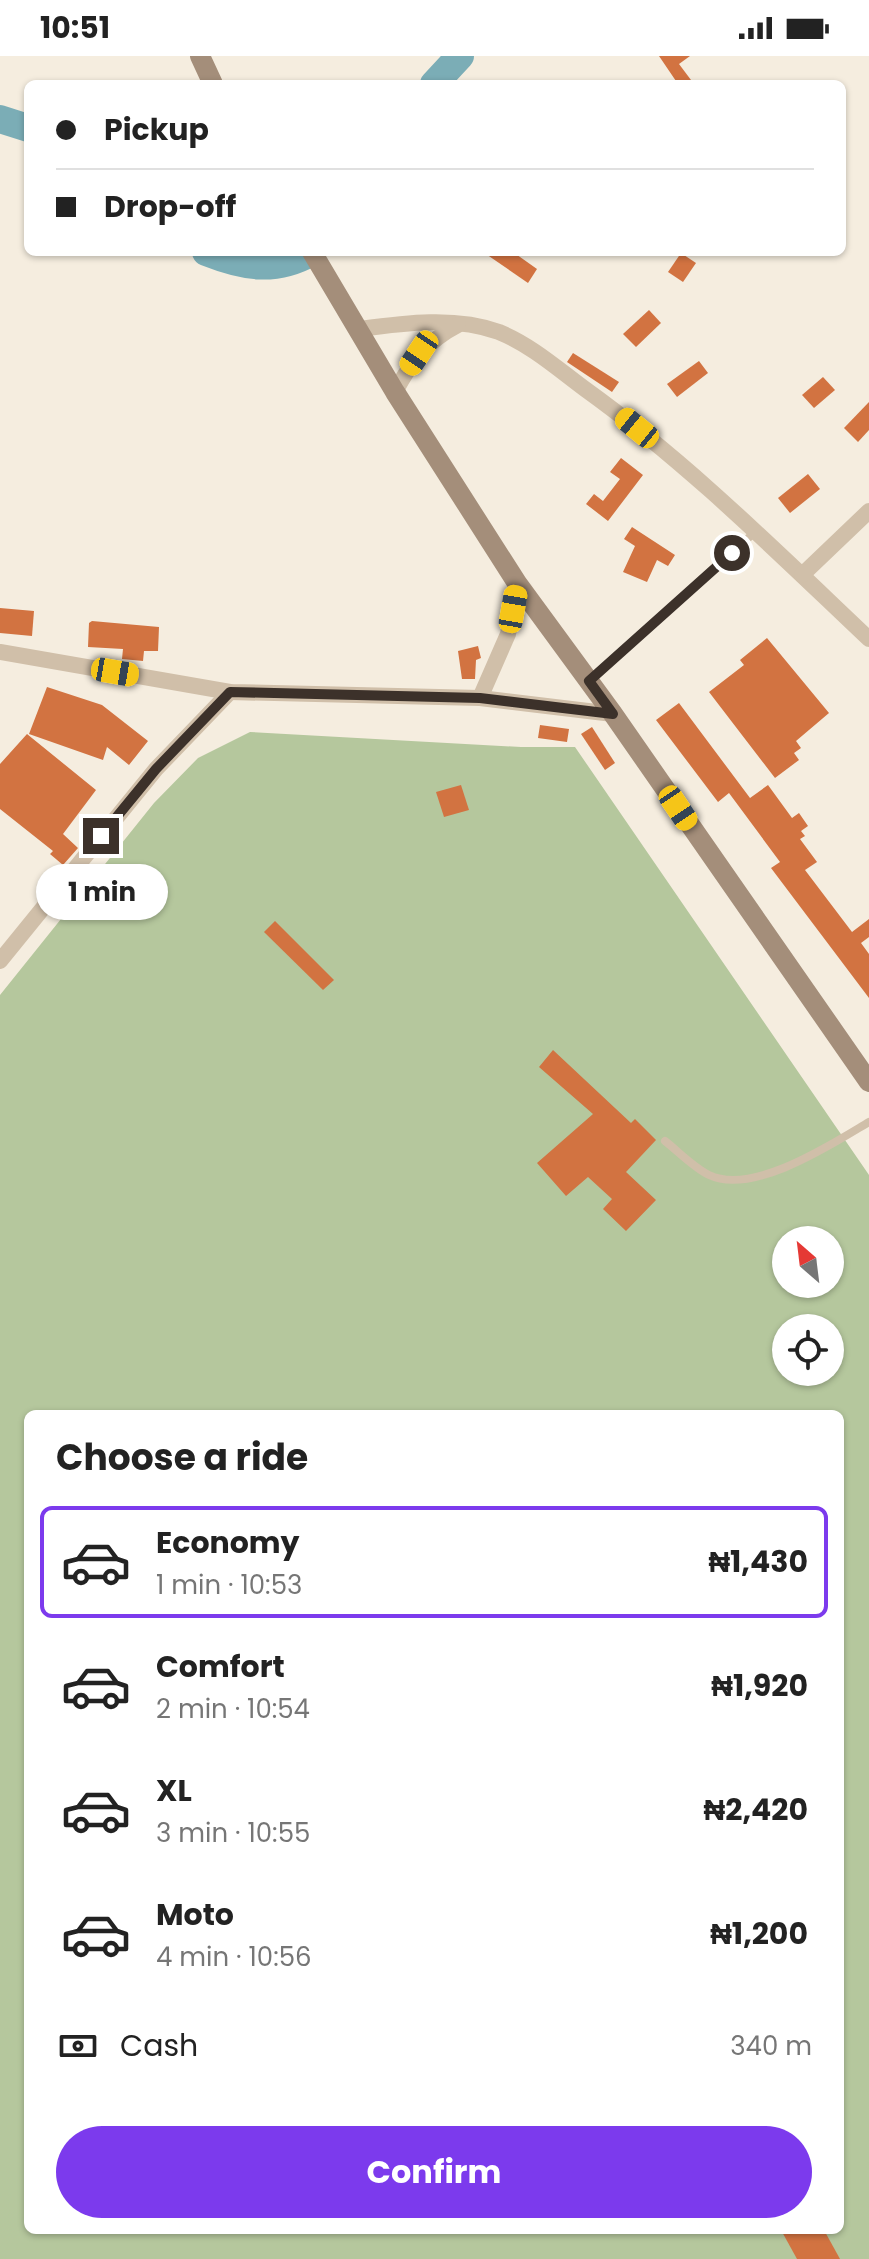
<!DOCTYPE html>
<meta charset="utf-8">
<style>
body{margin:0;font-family:Poppins,sans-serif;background:#f2f2f2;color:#222;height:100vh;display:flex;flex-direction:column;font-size:30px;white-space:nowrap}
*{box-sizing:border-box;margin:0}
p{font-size:26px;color:#767676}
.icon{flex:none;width:44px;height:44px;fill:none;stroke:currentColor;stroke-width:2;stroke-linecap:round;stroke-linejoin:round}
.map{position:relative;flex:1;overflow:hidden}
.panel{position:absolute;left:24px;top:1354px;width:820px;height:824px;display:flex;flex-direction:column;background:#fff;border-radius:12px;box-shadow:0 2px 6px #0004}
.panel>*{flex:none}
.top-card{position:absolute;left:24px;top:24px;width:822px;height:176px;border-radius:12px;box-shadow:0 2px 6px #0004;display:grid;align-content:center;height:176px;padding:0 32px;background:#fff}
.needle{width:52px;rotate:332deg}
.buttons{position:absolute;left:772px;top:1170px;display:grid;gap:16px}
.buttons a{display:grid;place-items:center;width:72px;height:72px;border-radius:50%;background:#fff;box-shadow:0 2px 6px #0004;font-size:40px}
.end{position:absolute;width:36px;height:36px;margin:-18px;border:10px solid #3c312a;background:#fff;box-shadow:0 0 0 4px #fff}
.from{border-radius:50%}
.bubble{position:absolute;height:56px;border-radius:28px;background:#fff;box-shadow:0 2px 6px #0004;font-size:26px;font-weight:700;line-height:56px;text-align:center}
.car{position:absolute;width:24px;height:48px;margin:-24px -12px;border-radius:10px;box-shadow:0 0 6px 2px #0007;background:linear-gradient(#f5c518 24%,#345 0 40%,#f5c518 0 76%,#345 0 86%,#f5c518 0)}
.top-card b{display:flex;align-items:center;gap:28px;height:76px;font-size:30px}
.top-card b+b{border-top:2px solid #e0e0e0}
.top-card i{width:20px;height:20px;background:#222}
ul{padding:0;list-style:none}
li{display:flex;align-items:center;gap:24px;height:112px;margin:0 16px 12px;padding:0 16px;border:4px solid transparent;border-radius:12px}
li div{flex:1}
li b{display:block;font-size:30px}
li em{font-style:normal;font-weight:700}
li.current{border-color:#7c3aed}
li>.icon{width:72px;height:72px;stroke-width:1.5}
h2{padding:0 32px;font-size:36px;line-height:96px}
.pay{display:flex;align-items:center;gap:20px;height:88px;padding:0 32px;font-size:30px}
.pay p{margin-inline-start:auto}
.action{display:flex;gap:16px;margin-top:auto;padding:16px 32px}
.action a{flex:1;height:92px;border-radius:48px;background:#7c3aed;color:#fff;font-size:32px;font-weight:700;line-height:92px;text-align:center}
.status{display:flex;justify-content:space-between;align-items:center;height:56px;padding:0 40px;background:#fff;direction:ltr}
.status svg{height:22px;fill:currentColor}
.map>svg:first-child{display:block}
.green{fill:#b5c79d;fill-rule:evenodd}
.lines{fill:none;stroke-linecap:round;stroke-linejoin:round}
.river{stroke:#7badb6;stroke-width:28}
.building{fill:#d27341}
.service{stroke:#d0bfa9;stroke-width:8}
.minor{stroke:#d0bfa9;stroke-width:16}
.secondary{stroke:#a48e7a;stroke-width:20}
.route{stroke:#3c312a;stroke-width:10}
</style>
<div class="status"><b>10:51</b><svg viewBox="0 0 49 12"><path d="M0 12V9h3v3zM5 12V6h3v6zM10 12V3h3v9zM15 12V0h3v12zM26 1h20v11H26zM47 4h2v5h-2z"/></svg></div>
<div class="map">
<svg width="869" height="2203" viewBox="0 0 869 2203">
<rect width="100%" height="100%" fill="#f5eddf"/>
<path class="green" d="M250 676 521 691H575L869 1119V2203H0V939L154 747 198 702ZM786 1184H830V1228H786ZM786 1272H830V1316H786ZM28 1358H840V2174H28Z"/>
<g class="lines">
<g class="river">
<polyline points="434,28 460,0"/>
<polyline points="0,63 28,72"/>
<path d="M206 196C244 211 275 217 312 196"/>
</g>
</g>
<g class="building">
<polygon points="659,0 690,0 679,8 694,28 678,28"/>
<polygon points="483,196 513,196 537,213 528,227"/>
<polygon points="681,197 696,207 683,226 668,216"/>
<polygon points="649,254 661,267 636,291 623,278"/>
<polygon points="573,297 619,326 612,336 567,306"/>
<polygon points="699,305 708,317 677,341 667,328"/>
<polygon points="823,321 835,334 814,352 802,339"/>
<polygon points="869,346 869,374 858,386 844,372"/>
<polygon points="621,402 643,419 608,465 586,448 594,438 603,445 620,423 610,416"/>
<polygon points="808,418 820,433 790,457 778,442"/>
<polygon points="632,471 675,499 668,510 657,504 647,526 623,516 635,490 624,483"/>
<polygon points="0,552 34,555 32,580 0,577"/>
<polygon points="92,565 159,571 158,595 144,595 143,605 122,603 123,593 88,591 89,567"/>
<polygon points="767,582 829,657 796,685 801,692 794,697 799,704 775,722 709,636 744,609 740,604"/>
<polygon points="478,590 481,602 476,604 475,623 462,623 458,595"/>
<polygon points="47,631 102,649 148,685 129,709 107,691 103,704 29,678"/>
<polygon points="679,647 750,742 768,729 792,762 799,757 808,770 801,775 805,780 800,783 817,806 805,814 852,876 869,863 869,881 861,887 869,898 869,942 771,812 780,806 729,737 718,746 656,664"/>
<polygon points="540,669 569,673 567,686 538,682"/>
<polygon points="592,671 615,707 605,714 581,678"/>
<polygon points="27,678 96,734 63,778 78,792 63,809 50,798 53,795 0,753 0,708"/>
<polygon points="461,729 469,754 444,761 436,736"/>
<polygon points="275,865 334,924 323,934 264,876"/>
<polygon points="553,994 631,1067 635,1063 656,1084 626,1116 656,1144 626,1175 603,1153 612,1143 588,1121 566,1140 537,1107 593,1058 539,1011"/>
<polygon points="781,2174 824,2174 840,2203 797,2203"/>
</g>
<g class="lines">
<g class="service">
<polyline points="590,624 755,476"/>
<path d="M665 1085C679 1096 693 1111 709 1119 753 1140 832 1088 869 1066"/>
</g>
<g class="minor">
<path d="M360 273C404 267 456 260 499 276 531 289 558 313 585 333 688 407 777 496 869 583"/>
<path d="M395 336C411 306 427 285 458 269"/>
<polyline points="802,519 869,455"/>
<polyline points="0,596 230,636 480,642 613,658"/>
<polyline points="480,642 508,578 517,527"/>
<polyline points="0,905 156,713 230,636"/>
</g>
<g class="secondary">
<polyline points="200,0 213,28"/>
<polyline points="312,196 395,336 517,527 613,658 869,1026"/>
</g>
</g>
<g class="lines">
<polyline class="route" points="101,780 156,713 230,636 480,642 613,658 589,625 732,497"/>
</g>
</svg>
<div class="buttons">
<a><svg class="needle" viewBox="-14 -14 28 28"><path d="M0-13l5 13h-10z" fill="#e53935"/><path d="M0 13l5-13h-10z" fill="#767676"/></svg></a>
<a><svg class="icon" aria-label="locate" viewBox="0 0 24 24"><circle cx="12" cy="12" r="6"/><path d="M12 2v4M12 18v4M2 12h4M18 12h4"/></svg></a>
</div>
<i class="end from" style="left:732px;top:497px"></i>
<i class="end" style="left:101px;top:780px"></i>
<div class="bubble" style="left:36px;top:808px;width:132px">1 min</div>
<i class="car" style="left:419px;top:297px;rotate:214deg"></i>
<i class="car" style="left:637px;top:372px;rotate:309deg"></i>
<i class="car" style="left:513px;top:553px;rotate:10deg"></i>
<i class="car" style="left:115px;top:616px;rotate:100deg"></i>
<i class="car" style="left:678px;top:752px;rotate:146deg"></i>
<div class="top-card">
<b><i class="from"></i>Pickup</b>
<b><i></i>Drop-off</b>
</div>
<section class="panel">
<h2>Choose a ride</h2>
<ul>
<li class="current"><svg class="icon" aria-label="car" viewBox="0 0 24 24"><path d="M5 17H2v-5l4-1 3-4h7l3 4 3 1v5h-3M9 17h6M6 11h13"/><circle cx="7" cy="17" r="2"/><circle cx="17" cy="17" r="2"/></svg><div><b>Economy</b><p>1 min · 10:53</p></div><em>₦1,430</em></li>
<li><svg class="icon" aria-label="car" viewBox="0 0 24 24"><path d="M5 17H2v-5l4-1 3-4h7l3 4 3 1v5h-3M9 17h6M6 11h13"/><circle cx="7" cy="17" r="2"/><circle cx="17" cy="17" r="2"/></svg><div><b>Comfort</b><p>2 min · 10:54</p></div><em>₦1,920</em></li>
<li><svg class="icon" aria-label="car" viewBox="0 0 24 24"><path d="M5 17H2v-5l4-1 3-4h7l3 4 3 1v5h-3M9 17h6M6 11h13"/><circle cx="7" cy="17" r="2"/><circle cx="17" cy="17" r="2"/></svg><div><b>XL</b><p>3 min · 10:55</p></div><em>₦2,420</em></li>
<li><svg class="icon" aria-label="car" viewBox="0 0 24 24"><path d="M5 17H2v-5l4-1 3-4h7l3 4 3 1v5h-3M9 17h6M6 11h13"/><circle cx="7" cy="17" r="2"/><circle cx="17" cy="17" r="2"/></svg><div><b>Moto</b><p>4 min · 10:56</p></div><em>₦1,200</em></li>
</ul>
<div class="pay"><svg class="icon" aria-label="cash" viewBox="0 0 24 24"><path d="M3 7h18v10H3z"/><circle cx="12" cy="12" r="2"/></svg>Cash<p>340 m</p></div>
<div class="action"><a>Confirm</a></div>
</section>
</div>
